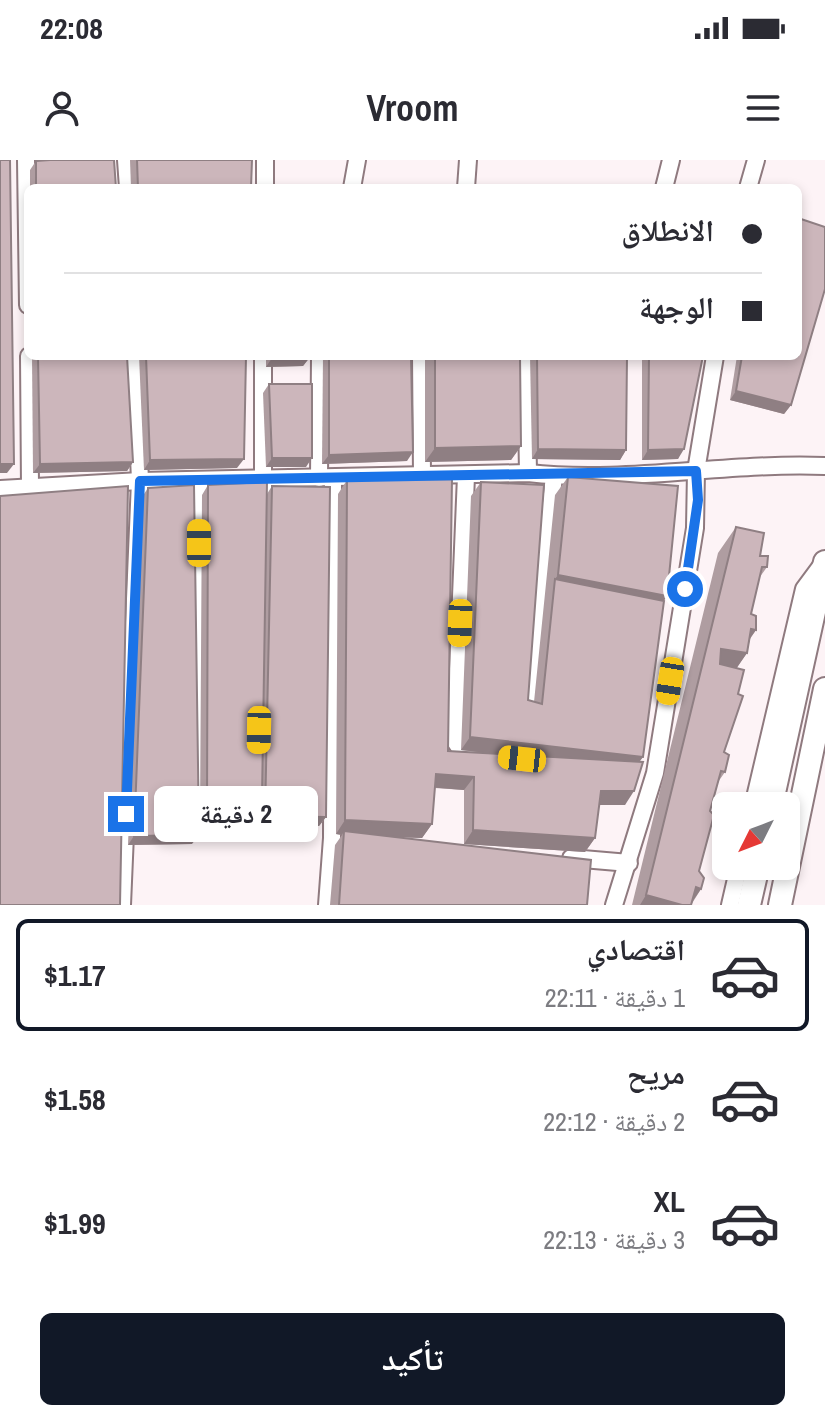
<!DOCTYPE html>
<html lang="ar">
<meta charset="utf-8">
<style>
body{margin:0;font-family:"Archivo Narrow","Noto Naskh Arabic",sans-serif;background:#f2f2f3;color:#2b2b33;direction:rtl;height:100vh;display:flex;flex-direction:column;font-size:30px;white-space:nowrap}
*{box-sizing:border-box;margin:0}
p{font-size:26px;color:#7c7c81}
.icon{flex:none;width:44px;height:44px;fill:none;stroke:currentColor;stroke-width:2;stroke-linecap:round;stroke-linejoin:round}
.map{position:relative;height:745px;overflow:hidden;direction:ltr}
.drawer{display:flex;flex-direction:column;background:#fff;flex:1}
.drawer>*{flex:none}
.top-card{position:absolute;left:24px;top:24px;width:778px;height:176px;border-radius:12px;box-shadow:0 4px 12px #0003;direction:rtl;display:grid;align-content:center;height:176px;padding:0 40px;background:#fff}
.needle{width:52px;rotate:228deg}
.controls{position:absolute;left:712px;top:632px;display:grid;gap:16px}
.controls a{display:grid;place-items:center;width:88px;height:88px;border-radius:12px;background:#fff;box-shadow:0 4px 12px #0003;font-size:40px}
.end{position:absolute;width:36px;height:36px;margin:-18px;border:10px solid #1a73e8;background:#fff;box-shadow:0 0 0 4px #fff}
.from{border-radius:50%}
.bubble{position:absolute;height:56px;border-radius:12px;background:#fff;box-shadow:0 4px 12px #0003;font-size:26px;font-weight:700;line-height:56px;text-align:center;direction:rtl}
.car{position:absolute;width:24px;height:48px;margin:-24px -12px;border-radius:10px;box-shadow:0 0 6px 2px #0007;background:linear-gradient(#f5c518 24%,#345 0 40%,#f5c518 0 76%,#345 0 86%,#f5c518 0)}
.top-card b{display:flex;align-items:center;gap:28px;height:76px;font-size:30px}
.top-card b+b{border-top:2px solid #e1e1e2}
.top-card i{width:20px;height:20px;background:#2b2b33}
ul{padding:14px 0 0;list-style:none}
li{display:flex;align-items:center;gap:24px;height:112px;margin:0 16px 12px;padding:0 24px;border:4px solid transparent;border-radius:12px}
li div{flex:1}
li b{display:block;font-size:30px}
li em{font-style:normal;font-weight:700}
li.active{border-color:#111827}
li>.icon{width:72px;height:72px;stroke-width:1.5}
.action{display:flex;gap:16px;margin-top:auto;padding:16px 40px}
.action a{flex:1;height:92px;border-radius:12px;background:#111827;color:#fff;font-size:32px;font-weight:700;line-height:92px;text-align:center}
.status{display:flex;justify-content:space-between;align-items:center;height:56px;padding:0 40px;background:#fff;direction:ltr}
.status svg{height:22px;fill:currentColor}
header{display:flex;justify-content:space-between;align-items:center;height:104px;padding:0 40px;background:#fff;font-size:36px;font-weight:700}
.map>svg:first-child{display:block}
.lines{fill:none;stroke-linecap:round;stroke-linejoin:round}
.minor-casing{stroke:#8f7a7f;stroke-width:20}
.major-casing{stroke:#8f7a7f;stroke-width:26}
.minor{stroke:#fff;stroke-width:16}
.major{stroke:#fff;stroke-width:22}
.wall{fill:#af9da1}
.shaded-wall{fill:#8f7f83}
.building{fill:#ccb6bb;stroke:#8f7f83;stroke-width:2}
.route{stroke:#1a73e8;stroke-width:10}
</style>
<div class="status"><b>22:08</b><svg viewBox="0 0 49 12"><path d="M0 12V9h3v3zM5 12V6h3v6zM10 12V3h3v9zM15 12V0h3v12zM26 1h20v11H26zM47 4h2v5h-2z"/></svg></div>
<header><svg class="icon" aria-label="menu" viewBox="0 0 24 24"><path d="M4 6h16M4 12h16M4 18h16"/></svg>Vroom<svg class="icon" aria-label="person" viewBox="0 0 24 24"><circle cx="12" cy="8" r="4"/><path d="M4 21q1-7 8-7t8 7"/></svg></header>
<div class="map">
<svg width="825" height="745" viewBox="0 0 825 745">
<rect width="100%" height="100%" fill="#fdf3f6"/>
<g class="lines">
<defs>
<g id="minor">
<polyline points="26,0 28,145"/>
<polyline points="126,0 128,28"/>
<polyline points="265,28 265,0"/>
<polyline points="352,28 357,0"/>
<polyline points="466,28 468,0"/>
<polyline points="664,28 671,0"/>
<polyline points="748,28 756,0"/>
<polyline points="29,196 30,328"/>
<polyline points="421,196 422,315"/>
<polyline points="526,196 528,313"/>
<polyline points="466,316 455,581 461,590 483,595"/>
<polyline points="319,318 320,196"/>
<polyline points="199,321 198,661 204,667 256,666 258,625"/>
<path d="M0 329 140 321 528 313C626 324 726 302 825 306"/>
<polyline points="263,342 263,196"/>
<polyline points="528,552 554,316"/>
<polyline points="753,646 804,429 824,402"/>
<polyline points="571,698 629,703"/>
<polyline points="122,745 140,321 135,196"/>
<polyline points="327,745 332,678 333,318"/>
<polyline points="614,745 655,613 695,368 696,311 715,196"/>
<polyline points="730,745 739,706"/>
</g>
<g id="major">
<polyline points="771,646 825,402"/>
<polyline points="749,745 758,706"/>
<polyline points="780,745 825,529"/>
</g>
</defs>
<use href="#minor" class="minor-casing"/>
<use href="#major" class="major-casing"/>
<use href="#minor" class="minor"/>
<use href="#major" class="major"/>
</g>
<g class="wall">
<polygon points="130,0 252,0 251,28 131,28"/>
<polygon points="36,1 116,28 30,28 30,10"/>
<polygon points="32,196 127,196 133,302 127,311 33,313"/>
<polygon points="139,196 246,196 237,308 144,310"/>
<polygon points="266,196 310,196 310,197 303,206 266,207"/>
<polygon points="323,196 411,196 407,301 322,304"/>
<polygon points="425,196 520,196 521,286 511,300 425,302"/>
<polygon points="530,196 627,196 626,290 620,300 532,299"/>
<polygon points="642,196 703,196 678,299 642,300"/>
<polygon points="737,196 798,196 791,245 784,254 730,240"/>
<polygon points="269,224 306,307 266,307 263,233"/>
<polygon points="568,317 667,436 664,441 643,597 639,602 625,645 599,645 595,678 585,692 464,684 464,630 435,628 432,664 422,678 391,677 587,745 330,745 335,685 342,675 336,674 338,334 347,320 448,591 476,592 461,590 471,336 481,322 528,540 534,542 555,335"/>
<polygon points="208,325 267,334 272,326 326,657 319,666 258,666 259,642 244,663 202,662 200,658 202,335"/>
<polygon points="148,328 192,684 128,685 142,337"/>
<polygon points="736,367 760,396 767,407 759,418 751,454 756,470 750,479 747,493 736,508 724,592 725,612 718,622 710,651 699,711 701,729 691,745 632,745 718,393"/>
</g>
<g class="shaded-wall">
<polygon points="310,197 303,206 266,207 272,198"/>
<polygon points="736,231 791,245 784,254 730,240"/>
<polygon points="521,286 511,300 425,302 435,288"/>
<polygon points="538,289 626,290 620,300 532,299"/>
<polygon points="684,289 678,299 642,300 648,290"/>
<polygon points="413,292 407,301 322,304 329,295"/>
<polygon points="272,298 312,298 306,307 266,307"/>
<polygon points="244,299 237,308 144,310 150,300"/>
<polygon points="133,302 127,311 33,313 40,304"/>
<polygon points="0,304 14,304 7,313 0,313"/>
<polygon points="558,415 667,436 654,454 555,419"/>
<polygon points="751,469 756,470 740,492 747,493 730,518 703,514 721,489"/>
<polygon points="470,577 643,597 633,610 461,590"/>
<polygon points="436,614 474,617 464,630 427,627"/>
<polygon points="601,631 634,631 625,645 591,645"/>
<polygon points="208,653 250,654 244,663 202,662"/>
<polygon points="265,656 326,657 319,666 258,666"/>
<polygon points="345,660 432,664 422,678 344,675 344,671 342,675 336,674"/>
<polygon points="473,670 595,678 585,692 464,684"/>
<polygon points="199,675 192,684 128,685 134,676"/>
<polygon points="696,727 701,729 690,745"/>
<polygon points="646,735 682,745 640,745"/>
</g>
<g class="building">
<polygon points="0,0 10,0 14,304 0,304"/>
<polygon points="50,0 114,0 116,28 36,28 36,1"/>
<polygon points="137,0 252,0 251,28 138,28"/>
<polygon points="798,58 825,67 825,129 791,245 736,231 742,196 798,196"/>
<polygon points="38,196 127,196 133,302 40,304"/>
<polygon points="146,196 246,196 244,299 150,300"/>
<polygon points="272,196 310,196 310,197 272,198"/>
<polygon points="329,196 411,196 413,292 329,295"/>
<polygon points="435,196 520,196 521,286 435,288"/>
<polygon points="537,196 627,196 626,290 538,289"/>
<polygon points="649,196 703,196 684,289 648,290"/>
<polygon points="269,224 312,224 312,298 272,298"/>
<polygon points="568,317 678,326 667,436 558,415"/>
<polygon points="452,319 448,591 643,602 634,631 601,631 595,678 473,670 474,617 436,614 432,664 345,660 347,320"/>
<polygon points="267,322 262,638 250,654 208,653 207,649 208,325"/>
<polygon points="481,322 544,325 528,540 542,544 555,419 664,441 643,597 470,577"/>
<polygon points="194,325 199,675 134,676 148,328"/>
<polygon points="128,326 120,745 0,745 0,336"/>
<polygon points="272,326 330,327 326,657 265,656"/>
<polygon points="736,367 764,373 760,396 768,396 767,407 762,407 751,454 756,456 756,470 751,469 747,493 721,489 720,504 744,510 738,534 743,536 724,592 729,595 725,612 721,611 710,651 714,655 699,711 704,718 701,729 696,727 691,745 682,745 646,735"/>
<polygon points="344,671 591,700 587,745 339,745"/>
</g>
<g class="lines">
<polyline class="route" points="126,654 140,321 696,311 698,340 685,429"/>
</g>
</svg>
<div class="controls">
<a><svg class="needle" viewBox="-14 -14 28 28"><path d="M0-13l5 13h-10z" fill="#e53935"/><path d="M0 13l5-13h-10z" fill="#7c7c81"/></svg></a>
</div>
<i class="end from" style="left:685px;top:429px"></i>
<i class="end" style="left:126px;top:654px"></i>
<div class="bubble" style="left:154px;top:626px;width:164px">2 دقيقة</div>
<i class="car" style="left:199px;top:383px;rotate:0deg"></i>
<i class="car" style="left:460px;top:463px;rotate:182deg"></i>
<i class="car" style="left:670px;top:521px;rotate:189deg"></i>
<i class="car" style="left:259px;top:570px;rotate:181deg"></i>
<i class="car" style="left:522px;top:599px;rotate:276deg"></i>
<div class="top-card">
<b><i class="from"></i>الانطلاق</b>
<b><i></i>الوجهة</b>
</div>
</div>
<section class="drawer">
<ul>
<li class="active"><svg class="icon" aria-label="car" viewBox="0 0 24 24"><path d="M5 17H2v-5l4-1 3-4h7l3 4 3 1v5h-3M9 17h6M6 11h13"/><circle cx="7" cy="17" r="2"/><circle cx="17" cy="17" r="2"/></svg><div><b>اقتصادي</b><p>1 دقيقة · 22:11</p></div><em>$1.17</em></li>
<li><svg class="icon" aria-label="car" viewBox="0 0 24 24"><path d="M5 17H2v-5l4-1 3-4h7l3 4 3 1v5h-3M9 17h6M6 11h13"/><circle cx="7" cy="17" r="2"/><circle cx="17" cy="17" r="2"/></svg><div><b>مريح</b><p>2 دقيقة · 22:12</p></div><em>$1.58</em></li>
<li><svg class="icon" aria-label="car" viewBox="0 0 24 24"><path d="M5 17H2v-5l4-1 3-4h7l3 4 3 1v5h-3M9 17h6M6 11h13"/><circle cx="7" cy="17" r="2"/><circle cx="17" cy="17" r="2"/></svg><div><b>XL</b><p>3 دقيقة · 22:13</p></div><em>$1.99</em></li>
</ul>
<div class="action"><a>تأكيد</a></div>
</section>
